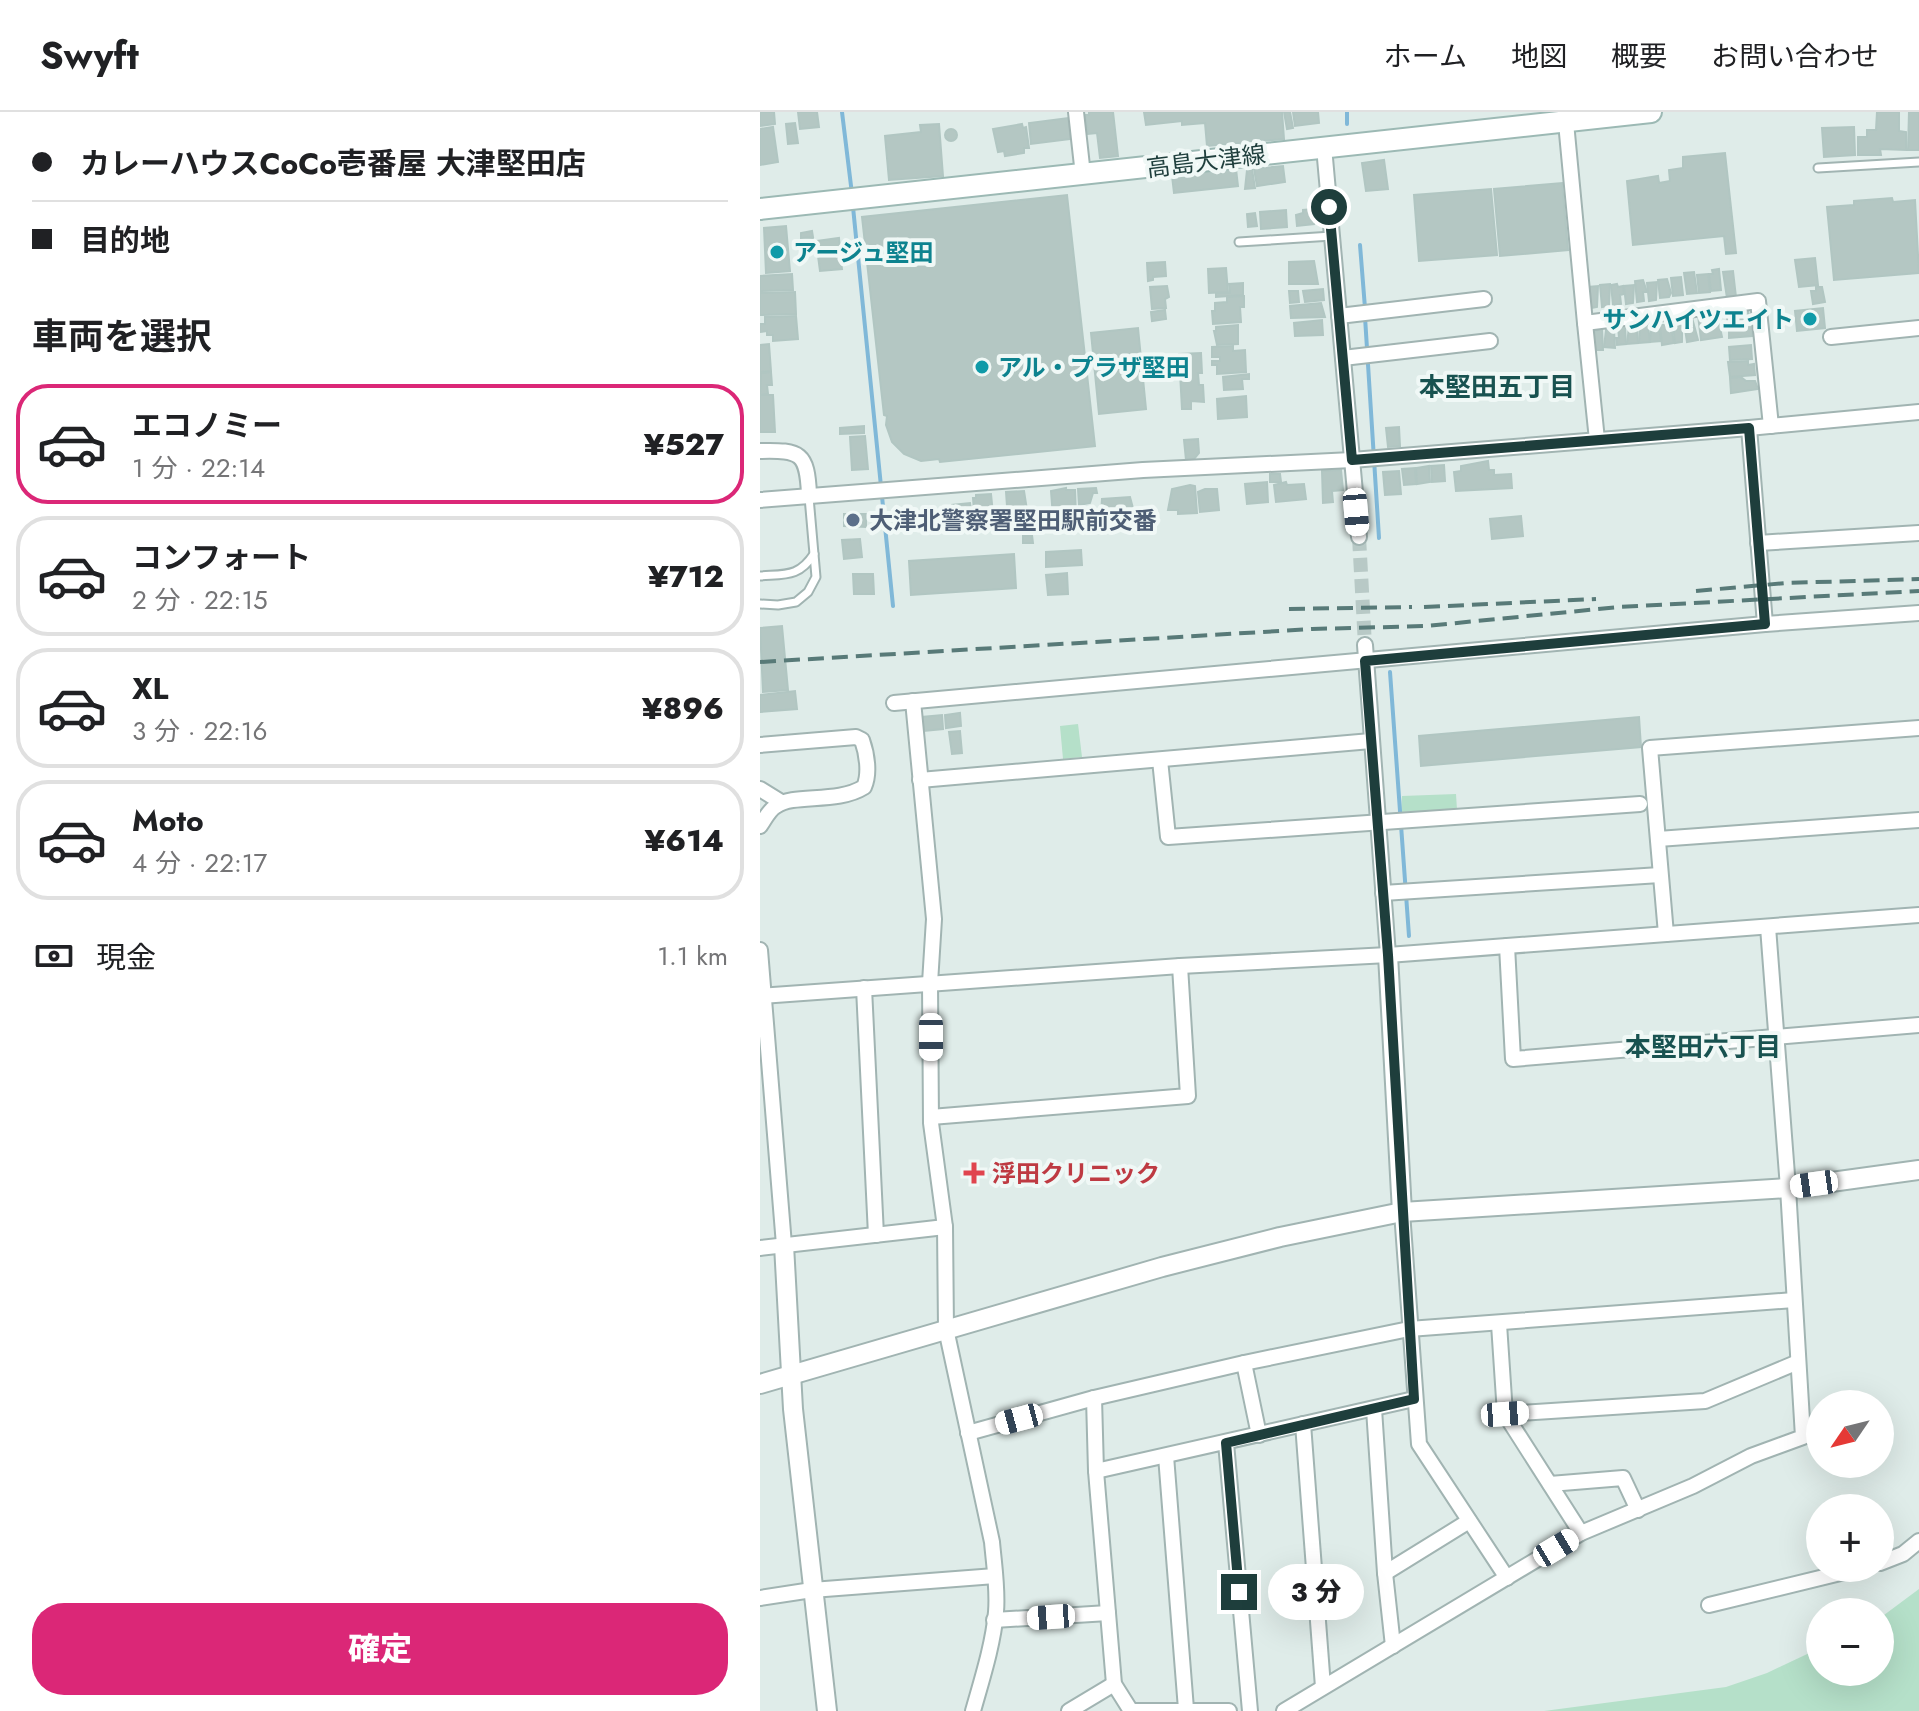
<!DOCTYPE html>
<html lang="ja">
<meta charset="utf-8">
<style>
body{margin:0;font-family:Jost,"Noto Sans JP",sans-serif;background:#f6f6f6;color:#202124;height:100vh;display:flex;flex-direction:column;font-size:30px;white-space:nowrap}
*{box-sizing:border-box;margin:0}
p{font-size:26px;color:#757577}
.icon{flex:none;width:44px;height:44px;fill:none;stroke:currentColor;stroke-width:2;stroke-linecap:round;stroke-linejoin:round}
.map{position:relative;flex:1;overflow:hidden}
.side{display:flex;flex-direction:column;background:#fff;width:760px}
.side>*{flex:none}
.hud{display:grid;align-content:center;height:176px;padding:0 32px;background:#fff}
.needle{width:52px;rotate:235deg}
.buttons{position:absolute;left:1046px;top:1278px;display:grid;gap:16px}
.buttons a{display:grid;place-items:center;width:88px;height:88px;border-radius:50%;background:#fff;box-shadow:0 8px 32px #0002;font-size:40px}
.end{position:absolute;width:36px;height:36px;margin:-18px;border:10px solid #1e3e3c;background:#fff;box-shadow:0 0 0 4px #fff}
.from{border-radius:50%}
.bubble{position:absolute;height:56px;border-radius:28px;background:#fff;box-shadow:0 8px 32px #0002;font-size:26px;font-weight:800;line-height:56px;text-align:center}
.car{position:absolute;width:24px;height:48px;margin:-24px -12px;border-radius:10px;box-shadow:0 0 6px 2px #0007;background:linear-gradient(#fff 24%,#345 0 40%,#fff 0 76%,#345 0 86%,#fff 0)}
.hud b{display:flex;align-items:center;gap:28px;height:76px;font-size:30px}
.hud b+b{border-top:2px solid #e0e0e0}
.hud i{width:20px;height:20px;background:#202124}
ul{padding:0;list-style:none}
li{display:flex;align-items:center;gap:24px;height:120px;margin:0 16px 12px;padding:0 16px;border:4px solid #e0e0e0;border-radius:32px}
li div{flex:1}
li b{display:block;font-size:30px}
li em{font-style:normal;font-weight:800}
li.on{border-color:#db2777}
li>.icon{width:72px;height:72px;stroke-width:1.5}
h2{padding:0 32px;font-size:36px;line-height:96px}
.pay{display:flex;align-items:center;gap:20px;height:88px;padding:0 32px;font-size:30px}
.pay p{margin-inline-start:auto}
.cta{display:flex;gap:16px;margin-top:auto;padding:16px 32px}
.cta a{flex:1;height:92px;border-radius:32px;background:#db2777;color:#fff;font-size:32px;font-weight:800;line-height:92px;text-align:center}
header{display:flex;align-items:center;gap:48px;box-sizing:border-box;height:112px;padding:0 40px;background:#fff;border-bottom:2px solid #e0e0e0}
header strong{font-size:38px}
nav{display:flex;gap:44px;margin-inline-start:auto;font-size:28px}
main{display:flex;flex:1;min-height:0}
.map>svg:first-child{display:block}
.green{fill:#b5e0c9}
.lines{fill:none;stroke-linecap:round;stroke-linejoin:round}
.stream{stroke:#80b8d8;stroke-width:4}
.building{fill:#b4c7c3;stroke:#b1c6c2;stroke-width:2}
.minor-tunnel{stroke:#b8c9c6;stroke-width:14;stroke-dasharray:14 7;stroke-linecap:butt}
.service-casing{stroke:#a1b4b2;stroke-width:11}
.minor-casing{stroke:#a1b4b2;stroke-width:18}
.tertiary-casing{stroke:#a1b4b2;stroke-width:22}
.secondary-casing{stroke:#9cb9b4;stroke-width:24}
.service{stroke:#fff;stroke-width:7}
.minor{stroke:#fff;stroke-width:14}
.tertiary{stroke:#fff;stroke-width:18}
.secondary{stroke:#fff;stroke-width:20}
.rail{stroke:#587a78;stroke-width:4;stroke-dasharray:16 8;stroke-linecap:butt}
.route{stroke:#1e3e3c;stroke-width:10}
.culture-dot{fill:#0f9aa8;stroke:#f0f8f6;stroke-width:3}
.service-dot{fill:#5c6f8a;stroke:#f0f8f6;stroke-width:3}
.health-dot{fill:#e0444e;stroke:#f0f8f6;stroke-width:3}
.labels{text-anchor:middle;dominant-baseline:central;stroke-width:8;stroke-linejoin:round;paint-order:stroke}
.street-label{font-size:24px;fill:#1e3e3c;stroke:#f0f8f6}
.culture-label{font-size:24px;font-weight:bold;fill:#0d838f;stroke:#f0f8f6;text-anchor:start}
.service-label{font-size:24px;font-weight:bold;fill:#4e5e75;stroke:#f0f8f6;text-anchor:start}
.health-label{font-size:24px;font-weight:bold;fill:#be3a42;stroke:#f0f8f6;text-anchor:start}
.neighbourhood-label{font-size:26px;font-weight:bold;fill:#185250;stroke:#f0f8f6}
</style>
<header>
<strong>Swyft</strong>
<nav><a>ホーム</a><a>地図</a><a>概要</a><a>お問い合わせ</a></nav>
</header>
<main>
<section class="side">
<div class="hud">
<b><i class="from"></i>カレーハウスCoCo壱番屋 大津堅田店</b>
<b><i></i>目的地</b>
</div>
<h2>車両を選択</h2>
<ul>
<li class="on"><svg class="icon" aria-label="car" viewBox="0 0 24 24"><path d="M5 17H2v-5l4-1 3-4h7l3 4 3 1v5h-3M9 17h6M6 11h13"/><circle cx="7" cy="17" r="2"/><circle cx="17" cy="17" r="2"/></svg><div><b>エコノミー</b><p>1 分 · 22:14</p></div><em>¥527</em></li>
<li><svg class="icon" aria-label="car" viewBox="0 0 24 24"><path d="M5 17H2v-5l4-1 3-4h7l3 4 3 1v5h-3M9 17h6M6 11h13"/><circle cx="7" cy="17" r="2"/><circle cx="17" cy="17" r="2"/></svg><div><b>コンフォート</b><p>2 分 · 22:15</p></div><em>¥712</em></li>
<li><svg class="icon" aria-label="car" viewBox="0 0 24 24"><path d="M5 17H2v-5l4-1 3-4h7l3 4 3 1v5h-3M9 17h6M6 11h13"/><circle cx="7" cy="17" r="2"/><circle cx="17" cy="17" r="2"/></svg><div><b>XL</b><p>3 分 · 22:16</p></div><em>¥896</em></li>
<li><svg class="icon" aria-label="car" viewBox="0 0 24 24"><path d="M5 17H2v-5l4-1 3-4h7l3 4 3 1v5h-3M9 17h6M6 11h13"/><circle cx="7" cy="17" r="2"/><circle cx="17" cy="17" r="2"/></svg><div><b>Moto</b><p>4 分 · 22:17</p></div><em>¥614</em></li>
</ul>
<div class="pay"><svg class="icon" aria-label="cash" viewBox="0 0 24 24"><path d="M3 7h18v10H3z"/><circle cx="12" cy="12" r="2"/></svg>現金<p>1.1 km</p></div>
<div class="cta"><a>確定</a></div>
</section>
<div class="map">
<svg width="1159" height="1599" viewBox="0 0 1159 1599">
<rect width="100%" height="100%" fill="#dfece9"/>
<g class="green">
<polygon points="318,612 322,645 303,647 300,614"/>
<polygon points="696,682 697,698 641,700 642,684"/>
<polygon points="1159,1477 1159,1599 784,1599 966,1575 1007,1561 1060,1536 1060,1560 1120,1560 1120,1506"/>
</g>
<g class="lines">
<g class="stream">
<polyline points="82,0 92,82"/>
<polyline points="587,0 587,12"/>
<polyline points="93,95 133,494"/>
<polyline points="600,133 605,196"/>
<polyline points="605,205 619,426"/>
<polyline points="630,560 649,824"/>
</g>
</g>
<g class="building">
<polygon points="0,0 14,0 15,12 0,14"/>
<polygon points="38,0 57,0 59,15 40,17"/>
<polygon points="329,0 353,0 358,44 340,46 337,21 328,22 325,3 329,3"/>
<polygon points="384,0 522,0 524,27 447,34 445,11 422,13 422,9 386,13"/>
<polygon points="524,0 530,0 533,16 527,17"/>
<polygon points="533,0 558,0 559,11 535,14"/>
<polygon points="1117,0 1139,0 1139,19 1146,20 1146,38 1120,37 1121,43 1098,43 1098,25 1107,25 1107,18 1116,18"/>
<polygon points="1149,0 1159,0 1159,38 1148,38"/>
<polygon points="308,6 311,27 271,32 269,11"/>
<polygon points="35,11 38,31 28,32 26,12"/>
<polygon points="179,12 183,64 129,68 125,24 161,20 160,13"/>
<polygon points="262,12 263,16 266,15 269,36 264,36 264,41 245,44 244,39 238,40 233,17"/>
<polygon points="13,15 18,50 0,53 0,17"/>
<polygon points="1094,15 1095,43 1064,45 1062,16"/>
<circle cx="191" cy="23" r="6"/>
<polygon points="965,41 976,141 966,142 964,124 873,133 867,69 898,64 899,71 910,69 909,58 923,56 923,45"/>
<polygon points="624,48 628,77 606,79 602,51"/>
<polygon points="523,54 525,70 497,74 494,57"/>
<polygon points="476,57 478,74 414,81 412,64"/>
<polygon points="492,57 495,76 485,77 487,58"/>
<polygon points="802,71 808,138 740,144 734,77"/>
<polygon points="731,77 737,143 659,149 654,83"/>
<polygon points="307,83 335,334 180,350 179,347 161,349 144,342 132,330 126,313 127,304 124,303 102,105"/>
<polygon points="1132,86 1133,90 1155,88 1159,161 1074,168 1067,95 1094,93 1094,89"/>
<polygon points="553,97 554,112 537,114 536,103 543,101 543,98"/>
<polygon points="526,98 527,115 501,117 500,100"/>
<polygon points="495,101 497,114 488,115 487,102"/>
<polygon points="26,114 30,159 6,161 4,116"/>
<polygon points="52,119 53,125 41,126 41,121"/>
<polygon points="79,126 80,139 84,138 87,149 81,150 82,157 60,159 56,129"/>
<polygon points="53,127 53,132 42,133 41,128"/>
<polygon points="1055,146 1058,173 1039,175 1035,148"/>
<polygon points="554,149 558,172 529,172 529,150"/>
<polygon points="405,150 406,164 393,165 393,168 388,169 387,151"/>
<polygon points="466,156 468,180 449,181 448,157"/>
<polygon points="959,157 961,178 951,179 949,162 953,162 952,158"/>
<polygon points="973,159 976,185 967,186 963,160"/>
<polygon points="934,160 937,181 927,182 924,161"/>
<polygon points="32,162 33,178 0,179 0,164"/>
<polygon points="948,162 950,180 939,181 937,163"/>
<polygon points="921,165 923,183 913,184 911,166"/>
<polygon points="907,167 911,181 909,185 900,186 898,168"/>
<polygon points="883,168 887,180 883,180 884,189 877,190 875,169"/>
<polygon points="897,170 896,188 889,189 887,171"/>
<polygon points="483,171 483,183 456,185 456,181 470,181 469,172"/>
<polygon points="850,172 849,194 842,195 840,173"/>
<polygon points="857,172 858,175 863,174 864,182 860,183 861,192 853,193 851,173"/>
<polygon points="874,173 873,191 866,192 864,174"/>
<polygon points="407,174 409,185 405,187 406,196 392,197 390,175"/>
<polygon points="838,174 837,195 831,196 828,175"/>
<polygon points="1056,175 1062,175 1065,190 1053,192 1051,179 1056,179"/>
<polygon points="563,177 564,188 545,190 543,179"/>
<polygon points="529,179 538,179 539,190 530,191"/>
<polygon points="35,180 36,202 0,203 0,181"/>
<polygon points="484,184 484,195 480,195 481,210 453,212 452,199 455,199 455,191 467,190 467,185"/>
<polygon points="561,191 565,205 531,206 530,194"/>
<polygon points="1063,196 1065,216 1037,219 1035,199"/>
<polygon points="980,197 981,200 988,199 991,211 969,215 965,198"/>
<polygon points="405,198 406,207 392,209 391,200"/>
<polygon points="931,202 938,228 927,230 923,203"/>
<polygon points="947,202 957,202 962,225 941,228 938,203"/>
<polygon points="36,204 38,227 13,229 13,223 7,223 7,219 0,220 0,212 5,212 5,205"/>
<polygon points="892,207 898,207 901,229 890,230"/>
<polygon points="562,208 563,223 535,224 534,211"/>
<polygon points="913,212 922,212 922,230 915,231"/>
<polygon points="478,213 478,232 457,233 454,219 456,219 456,215"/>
<polygon points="888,213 890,230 879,231 880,214"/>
<polygon points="900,213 911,213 914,231 902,233"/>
<polygon points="858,214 865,214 866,232 857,233 856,226 859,226"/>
<polygon points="869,215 877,215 878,231 867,232"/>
<polygon points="992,215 992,224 969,226 969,216"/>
<polygon points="378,216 386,297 339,302 331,221"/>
<polygon points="842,216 843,238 834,238 832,221"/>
<polygon points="846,218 854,218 855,236 844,235"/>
<polygon points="9,232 11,259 0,260 0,233"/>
<polygon points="991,233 992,247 970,248 969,235"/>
<polygon points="473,234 473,239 485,238 486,260 457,262 457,253 452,253 452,249 460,249 460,245 452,245 452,235"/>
<polygon points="441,241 442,261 438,261 439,273 443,273 444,290 431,289 431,297 422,297 419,242"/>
<polygon points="988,249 988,253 994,252 995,263 970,265 968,250"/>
<polygon points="11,260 12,273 7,273 8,282 0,283 1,261"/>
<polygon points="489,262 489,267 482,267 483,277 464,278 463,265"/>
<polygon points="981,265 986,269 995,269 998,277 971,281 970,266"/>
<polygon points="0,283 13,283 15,320 0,320"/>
<polygon points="486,284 487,305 458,307 457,287"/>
<polygon points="104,314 104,321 80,322 80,316"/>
<polygon points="639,315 640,334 628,335 626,316"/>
<polygon points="105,324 108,357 92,358 90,325"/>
<polygon points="438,327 439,341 434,347 426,348 424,328"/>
<polygon points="728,349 729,358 734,358 734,363 751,362 752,376 696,379 694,360 701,359 701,354"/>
<polygon points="684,353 685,369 672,370 671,354"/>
<polygon points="669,354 670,370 657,372 656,356"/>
<polygon points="655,356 656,372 644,373 642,357"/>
<polygon points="581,358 583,378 572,379 573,390 563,391 562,359"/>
<polygon points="639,359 641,382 625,383 623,360"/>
<polygon points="510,362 520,362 521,370 510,370"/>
<polygon points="507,370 508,390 487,392 485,372"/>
<polygon points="526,370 527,373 544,372 546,387 516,390 514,373"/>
<polygon points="430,373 435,374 437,401 418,402 418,398 408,398 412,377"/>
<polygon points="306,376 306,378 315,378 316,404 293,405 291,379"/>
<polygon points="336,376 337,381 333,381 330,391 319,393 318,377"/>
<polygon points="445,377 457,377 459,398 440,400 438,380"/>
<polygon points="264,379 267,398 262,398 263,407 248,408 246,380"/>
<polygon points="231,382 234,412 223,413 223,406 220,406 220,412 215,412 213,386 216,386 216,383"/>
<polygon points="370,385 374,400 341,402 342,387"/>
<polygon points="210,391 213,413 194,415 192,393"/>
<polygon points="84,402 106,402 106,415 84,414"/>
<polygon points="761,404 763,424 732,427 730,407"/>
<polygon points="272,423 273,431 263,431 263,424"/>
<polygon points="100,427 102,445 84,447 82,428"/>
<polygon points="321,438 322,453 286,455 286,440"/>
<polygon points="254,442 256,476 151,483 149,449"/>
<polygon points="307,461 308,482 288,483 286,463"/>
<polygon points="93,462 113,462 114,482 94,482"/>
<polygon points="22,514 28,578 3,580 0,516"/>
<polygon points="35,579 37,597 0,600 0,583"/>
<polygon points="200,601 201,614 186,616 185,603"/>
<polygon points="182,603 183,617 164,619 162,605"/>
<polygon points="879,605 881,635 661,654 659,624"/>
<polygon points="200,619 202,641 192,642 189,620"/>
</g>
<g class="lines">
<polyline class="minor-tunnel" points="599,425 605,533"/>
<defs>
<g id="service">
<polyline points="1058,56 1159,50"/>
<polyline points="479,130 572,124"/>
<path d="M0 464C26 462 39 465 54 442"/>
<polyline points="0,492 18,493 36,490 48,480 56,465 49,385"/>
</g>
<g id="minor">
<polyline points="316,0 323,63"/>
<polyline points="805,0 825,211 998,189 1011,314"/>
<polyline points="564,35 599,425"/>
<polyline points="579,204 724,187"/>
<polyline points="825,211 837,328"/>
<polyline points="1071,225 1159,216"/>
<polyline points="583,246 730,229"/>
<polyline points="989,316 1005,512"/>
<path d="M0 339C41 338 47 341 49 382"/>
<polyline points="0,388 383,358 592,348 989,316 1159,300"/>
<polyline points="998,431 1159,421"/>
<polyline points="605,533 628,843"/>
<path d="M153 589 174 807 170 871 171 1011 185 1115 186 1217 232 1430C234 1453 238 1477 236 1500 233 1533 222 1567 213 1599"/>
<polyline points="134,591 1005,512 1159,501"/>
<path d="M0 633 96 625 102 628C107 642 110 662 104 675 77 692 34 681 16 694 9 698 5 707 0 714"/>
<polyline points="400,648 408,725 880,692"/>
<polyline points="160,668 611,629"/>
<polyline points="0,677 21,690"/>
<polyline points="898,727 1159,708"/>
<polyline points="623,781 900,763"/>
<polyline points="906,822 890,636 1159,616"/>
<polyline points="747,834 753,947 1159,913"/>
<polyline points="0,838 24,1133"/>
<polyline points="104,876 116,1123"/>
<polyline points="0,884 420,854 628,843 1159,803"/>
<polyline points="171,1005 428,984 420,854"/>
<polyline points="642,1100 659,1332 747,1466"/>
<polyline points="0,1136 185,1115"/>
<polyline points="739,1212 745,1302 821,1421"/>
<polyline points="484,1251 499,1323"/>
<polyline points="334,1286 336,1359 354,1572 371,1599 469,1599"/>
<polyline points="614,1297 625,1461 633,1534"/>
<polyline points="745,1302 945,1289 1038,1250"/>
<polyline points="543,1312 563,1575"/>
<polyline points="208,1321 334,1286 484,1251 649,1217 1034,1188"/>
<polyline points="466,1331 490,1599"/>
<polyline points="406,1344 426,1597"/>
<polyline points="336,1359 654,1287"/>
<polyline points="790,1372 863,1366 878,1398"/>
<polyline points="1120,1451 1143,1442 1159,1429"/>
<polyline points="625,1461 709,1409"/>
<polyline points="0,1486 52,1478 235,1464"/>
<polyline points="949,1493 1101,1456"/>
<polyline points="234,1508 348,1501"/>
<polyline points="309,1599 354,1572"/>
<polyline points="524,1599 821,1421 933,1374 991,1344 1043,1325 1028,1076 1008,815"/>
</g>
<g id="tertiary">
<polyline points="628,843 642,1100"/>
<polyline points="24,1133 33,1297 67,1599"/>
<polyline points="0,1272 402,1155 520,1125 642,1100 1028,1076 1159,1058"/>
</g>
<polyline id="secondary" points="0,97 891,0"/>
</defs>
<use href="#service" class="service-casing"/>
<use href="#minor" class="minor-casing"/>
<use href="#tertiary" class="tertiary-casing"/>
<use href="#secondary" class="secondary-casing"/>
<use href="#service" class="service"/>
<use href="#minor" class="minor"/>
<use href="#tertiary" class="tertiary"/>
<use href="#secondary" class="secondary"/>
<g class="rail">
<polyline points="936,479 1026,471 1159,467"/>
<polyline points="664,495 836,487"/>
<polyline points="529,497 652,495"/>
<polyline points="0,550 552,517 666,514 859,495 1159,479"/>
</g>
</g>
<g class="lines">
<polyline class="route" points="479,1480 466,1331 654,1287 628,843 605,549 1005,512 989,316 592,348 569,95"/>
</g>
<g class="culture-dot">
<circle cx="17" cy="140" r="8"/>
<circle cx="1050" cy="207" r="8"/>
<circle cx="222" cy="255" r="8"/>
</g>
<circle class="service-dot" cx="93" cy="408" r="8"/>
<path class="health-dot" d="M210 1049h8v8h8v8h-8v8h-8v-8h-8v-8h8z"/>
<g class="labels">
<g class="street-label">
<text transform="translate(446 49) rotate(-7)">高島大津線</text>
</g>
<g class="culture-label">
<text x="33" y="140">アージュ堅田</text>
<text x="1034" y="207" text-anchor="end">サンハイツエイト</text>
<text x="238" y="255">アル・プラザ堅田</text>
</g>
<g class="service-label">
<text x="109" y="408">大津北警察署堅田駅前交番</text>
</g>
<g class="health-label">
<text x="232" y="1061">浮田クリニック</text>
</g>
<g class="neighbourhood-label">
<text x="737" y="275">本堅田五丁目</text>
<text x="943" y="935">本堅田六丁目</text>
</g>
</g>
</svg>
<div class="buttons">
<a><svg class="needle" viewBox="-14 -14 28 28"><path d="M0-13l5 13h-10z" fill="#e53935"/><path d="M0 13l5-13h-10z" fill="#757577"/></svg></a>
<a>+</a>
<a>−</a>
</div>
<i class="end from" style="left:569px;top:95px"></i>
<i class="end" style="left:479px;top:1480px"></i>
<div class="bubble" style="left:508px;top:1452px;width:96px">3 分</div>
<i class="car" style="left:596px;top:400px;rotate:175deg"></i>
<i class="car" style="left:171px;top:925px;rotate:180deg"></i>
<i class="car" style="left:1054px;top:1072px;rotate:262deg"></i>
<i class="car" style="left:745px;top:1302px;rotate:86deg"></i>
<i class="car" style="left:259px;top:1307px;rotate:255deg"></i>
<i class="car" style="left:796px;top:1436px;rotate:59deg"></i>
<i class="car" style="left:291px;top:1505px;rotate:266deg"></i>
</div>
</main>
